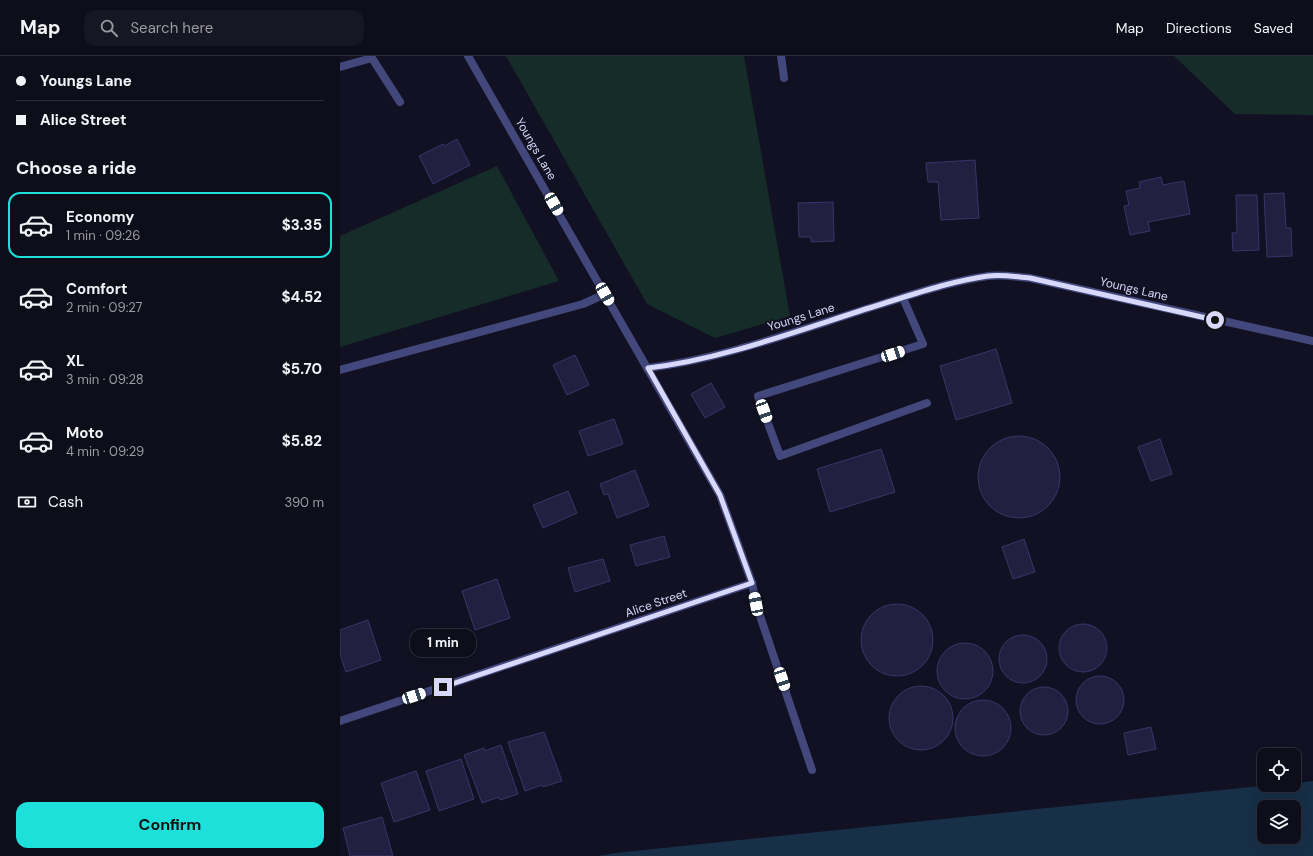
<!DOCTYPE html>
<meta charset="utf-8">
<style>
body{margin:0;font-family:"DM Sans",sans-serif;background:#171623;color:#f1f3f6;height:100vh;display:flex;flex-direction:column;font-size:15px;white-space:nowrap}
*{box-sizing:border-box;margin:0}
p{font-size:13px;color:#9b9ca2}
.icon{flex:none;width:22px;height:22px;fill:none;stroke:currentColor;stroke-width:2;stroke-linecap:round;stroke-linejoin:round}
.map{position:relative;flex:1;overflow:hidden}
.panel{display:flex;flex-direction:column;background:#0e0d1a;width:340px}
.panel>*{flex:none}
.hud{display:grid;align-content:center;height:88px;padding:0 16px;background:#0e0d1a}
.tools{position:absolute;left:917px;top:692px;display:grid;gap:8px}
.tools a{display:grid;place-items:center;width:44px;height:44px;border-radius:8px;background:#0e0d1a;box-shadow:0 4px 16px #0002,0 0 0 1px #2e2d39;font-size:20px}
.end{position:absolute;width:18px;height:18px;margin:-9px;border:5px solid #d8d9fa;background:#111;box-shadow:0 0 0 2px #111}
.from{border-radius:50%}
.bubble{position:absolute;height:28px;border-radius:12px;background:#0e0d1a;box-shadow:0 4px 16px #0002,0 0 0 1px #2e2d39;font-size:13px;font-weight:700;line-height:28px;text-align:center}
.car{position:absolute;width:12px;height:24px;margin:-12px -6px;border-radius:5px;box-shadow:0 0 3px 1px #0007;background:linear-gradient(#fff 24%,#345 0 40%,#fff 0 76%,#345 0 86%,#fff 0)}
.hud b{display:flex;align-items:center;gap:14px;height:38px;font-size:15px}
.hud b+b{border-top:1px solid #2e2d39}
.hud i{width:10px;height:10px;background:#f1f3f6}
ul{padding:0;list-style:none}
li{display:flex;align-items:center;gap:12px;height:66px;margin:0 8px 6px;padding:0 8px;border:2px solid transparent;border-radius:12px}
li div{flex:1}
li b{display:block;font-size:15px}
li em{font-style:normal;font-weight:700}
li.selected{border-color:#1ee0da}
li>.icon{width:36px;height:36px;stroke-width:1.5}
h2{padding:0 16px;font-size:18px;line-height:48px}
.pay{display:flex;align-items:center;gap:10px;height:44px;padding:0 16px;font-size:15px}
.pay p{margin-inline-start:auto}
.cta{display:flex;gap:8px;margin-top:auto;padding:8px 16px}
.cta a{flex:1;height:46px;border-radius:12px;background:#1ee0da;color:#111;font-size:16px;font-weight:700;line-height:46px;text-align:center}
header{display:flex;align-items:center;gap:24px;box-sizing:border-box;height:56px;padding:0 20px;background:#0e0d1a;border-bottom:1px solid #2e2d39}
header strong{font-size:19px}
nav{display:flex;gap:22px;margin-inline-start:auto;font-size:14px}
.search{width:280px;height:36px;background:#171623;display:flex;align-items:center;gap:10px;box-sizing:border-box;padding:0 14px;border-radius:12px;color:#9b9ca2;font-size:15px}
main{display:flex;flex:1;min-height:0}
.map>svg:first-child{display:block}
.green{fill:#152c28}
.water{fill:#172f47;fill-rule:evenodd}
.building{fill:#222041;stroke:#38356a}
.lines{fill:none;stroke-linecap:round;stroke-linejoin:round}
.lane{stroke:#42487c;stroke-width:8}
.street{stroke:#42487c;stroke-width:8}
.route{stroke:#d8d9fa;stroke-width:5}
.labels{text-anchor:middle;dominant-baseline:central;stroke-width:3.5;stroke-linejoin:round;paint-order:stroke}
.street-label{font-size:12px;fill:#d8d9fa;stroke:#121123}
</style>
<header>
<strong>Map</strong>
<div class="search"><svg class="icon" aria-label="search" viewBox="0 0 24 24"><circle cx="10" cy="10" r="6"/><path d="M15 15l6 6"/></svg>Search here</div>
<nav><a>Map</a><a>Directions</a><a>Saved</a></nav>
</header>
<main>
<section class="panel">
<div class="hud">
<b><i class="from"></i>Youngs Lane</b>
<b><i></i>Alice Street</b>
</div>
<h2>Choose a ride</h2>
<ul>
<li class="selected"><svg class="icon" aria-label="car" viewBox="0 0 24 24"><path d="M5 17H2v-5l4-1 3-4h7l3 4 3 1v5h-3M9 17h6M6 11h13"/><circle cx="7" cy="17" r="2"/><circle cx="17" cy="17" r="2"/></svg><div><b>Economy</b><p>1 min · 09:26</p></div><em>$3.35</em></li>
<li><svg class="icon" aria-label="car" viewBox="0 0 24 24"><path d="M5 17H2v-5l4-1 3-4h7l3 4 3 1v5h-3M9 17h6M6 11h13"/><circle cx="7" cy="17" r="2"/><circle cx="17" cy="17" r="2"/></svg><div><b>Comfort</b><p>2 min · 09:27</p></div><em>$4.52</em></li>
<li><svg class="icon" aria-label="car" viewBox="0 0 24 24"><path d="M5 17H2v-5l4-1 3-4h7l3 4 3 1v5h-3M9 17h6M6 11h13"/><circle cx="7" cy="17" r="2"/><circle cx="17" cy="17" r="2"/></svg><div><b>XL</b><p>3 min · 09:28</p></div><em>$5.70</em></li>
<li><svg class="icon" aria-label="car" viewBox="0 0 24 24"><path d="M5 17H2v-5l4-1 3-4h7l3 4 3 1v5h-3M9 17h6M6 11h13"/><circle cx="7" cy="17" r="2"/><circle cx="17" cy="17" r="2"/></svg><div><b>Moto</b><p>4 min · 09:29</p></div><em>$5.82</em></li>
</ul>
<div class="pay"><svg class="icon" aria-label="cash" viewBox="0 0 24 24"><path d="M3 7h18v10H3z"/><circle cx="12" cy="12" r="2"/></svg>Cash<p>390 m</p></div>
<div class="cta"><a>Confirm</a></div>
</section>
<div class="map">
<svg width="973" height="800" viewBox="0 0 973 800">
<rect width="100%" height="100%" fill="#121123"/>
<g class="green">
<polygon points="166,0 404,0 450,260 375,282 307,248"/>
<polygon points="834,0 973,0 973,59 895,58"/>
<polygon points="157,110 219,225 0,291 0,180"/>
</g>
<path class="water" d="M973 725V800H258L275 797 930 729H954V727ZM924 751H954V781H924Z"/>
<g class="building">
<polygon points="117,83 130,109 93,128 79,100 103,88 104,90"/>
<polygon points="635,104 639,162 601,164 598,126 588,126 586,107"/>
<polygon points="821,121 823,129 844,125 850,158 808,166 810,175 790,179 784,150 789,149 786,135 800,132 799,126"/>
<polygon points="944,137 946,172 951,172 952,200 927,201 924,138"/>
<polygon points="896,139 917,139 919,194 893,195 892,177 897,177"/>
<polygon points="493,146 494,185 471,186 471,181 459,181 458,147"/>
<polygon points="656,293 672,347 616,364 600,310"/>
<polygon points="235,299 249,329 227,339 213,309"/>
<polygon points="371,327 385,351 365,362 351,338"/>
<polygon points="274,363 283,388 248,400 239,375"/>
<circle cx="679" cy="421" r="41"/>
<polygon points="820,383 832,418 811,425 798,391"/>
<polygon points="541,393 555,436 490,456 477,413"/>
<polygon points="295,414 309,450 277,462 268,438 264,439 260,428"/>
<polygon points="228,435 237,457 203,472 193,449"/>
<polygon points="324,480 330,501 296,510 290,489"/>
<polygon points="684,483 695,516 673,523 662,491"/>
<polygon points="263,503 270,525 235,536 228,512"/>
<polygon points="157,523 170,562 135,574 122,535"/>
<circle cx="557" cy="584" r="36"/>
<polygon points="28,564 41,604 6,616 0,598 0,574"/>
<circle cx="743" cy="592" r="24"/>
<circle cx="683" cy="603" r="24"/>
<circle cx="625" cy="615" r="28"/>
<circle cx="760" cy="644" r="24"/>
<circle cx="581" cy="662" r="32"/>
<circle cx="704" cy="655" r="24"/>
<circle cx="643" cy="672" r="28"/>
<polygon points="811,671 816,693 788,699 784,677"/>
<polygon points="204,676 222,725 203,731 202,729 185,735 168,686"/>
<polygon points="161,689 178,738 160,744 159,741 142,747 124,699 144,692 145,695"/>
<polygon points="121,703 134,743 99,755 86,715"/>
<polygon points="76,715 90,754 54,766 41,727"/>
<polygon points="42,761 53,800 10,800 3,772"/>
</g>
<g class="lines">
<g class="lane">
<polyline points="441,0 444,22"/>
<polyline points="32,2 60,46"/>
<polyline points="0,11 32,2 31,0"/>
<polyline points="563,242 583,288 418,340 440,400 587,347"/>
<polyline points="412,527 416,548 472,714"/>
</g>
<g class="street">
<path d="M307 312C385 303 467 271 542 248 577 237 612 225 648 220 662 218 676 221 690 222L973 285"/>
<polyline points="0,314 243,248 265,238"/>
<polyline points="0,665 412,527 380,439 128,0"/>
</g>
</g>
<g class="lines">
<path class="route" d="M103 631 412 527 380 439 308 312C386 303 467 271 542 248 577 237 612 225 648 220 662 218 676 221 690 222L875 264"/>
</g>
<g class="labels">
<g class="street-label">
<text transform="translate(196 93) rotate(60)">Youngs Lane</text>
<text transform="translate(794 233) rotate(13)">Youngs Lane</text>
<text transform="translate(461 261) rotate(-17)">Youngs Lane</text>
<text transform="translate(316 547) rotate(-19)">Alice Street</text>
</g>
</g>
</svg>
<div class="tools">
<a><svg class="icon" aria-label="locate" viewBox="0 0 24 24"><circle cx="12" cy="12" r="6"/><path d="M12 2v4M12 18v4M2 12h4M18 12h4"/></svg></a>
<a><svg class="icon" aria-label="layers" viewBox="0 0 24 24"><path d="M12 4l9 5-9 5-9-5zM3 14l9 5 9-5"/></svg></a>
</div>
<i class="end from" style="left:875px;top:264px"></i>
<i class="end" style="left:103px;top:631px"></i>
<div class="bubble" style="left:70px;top:573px;width:66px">1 min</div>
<i class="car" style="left:214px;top:148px;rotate:150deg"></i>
<i class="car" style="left:265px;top:238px;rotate:150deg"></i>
<i class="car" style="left:553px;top:298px;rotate:72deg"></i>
<i class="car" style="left:424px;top:355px;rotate:160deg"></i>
<i class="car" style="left:416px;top:548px;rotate:349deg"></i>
<i class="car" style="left:442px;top:623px;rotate:161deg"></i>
<i class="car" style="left:74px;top:640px;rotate:72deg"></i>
</div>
</main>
